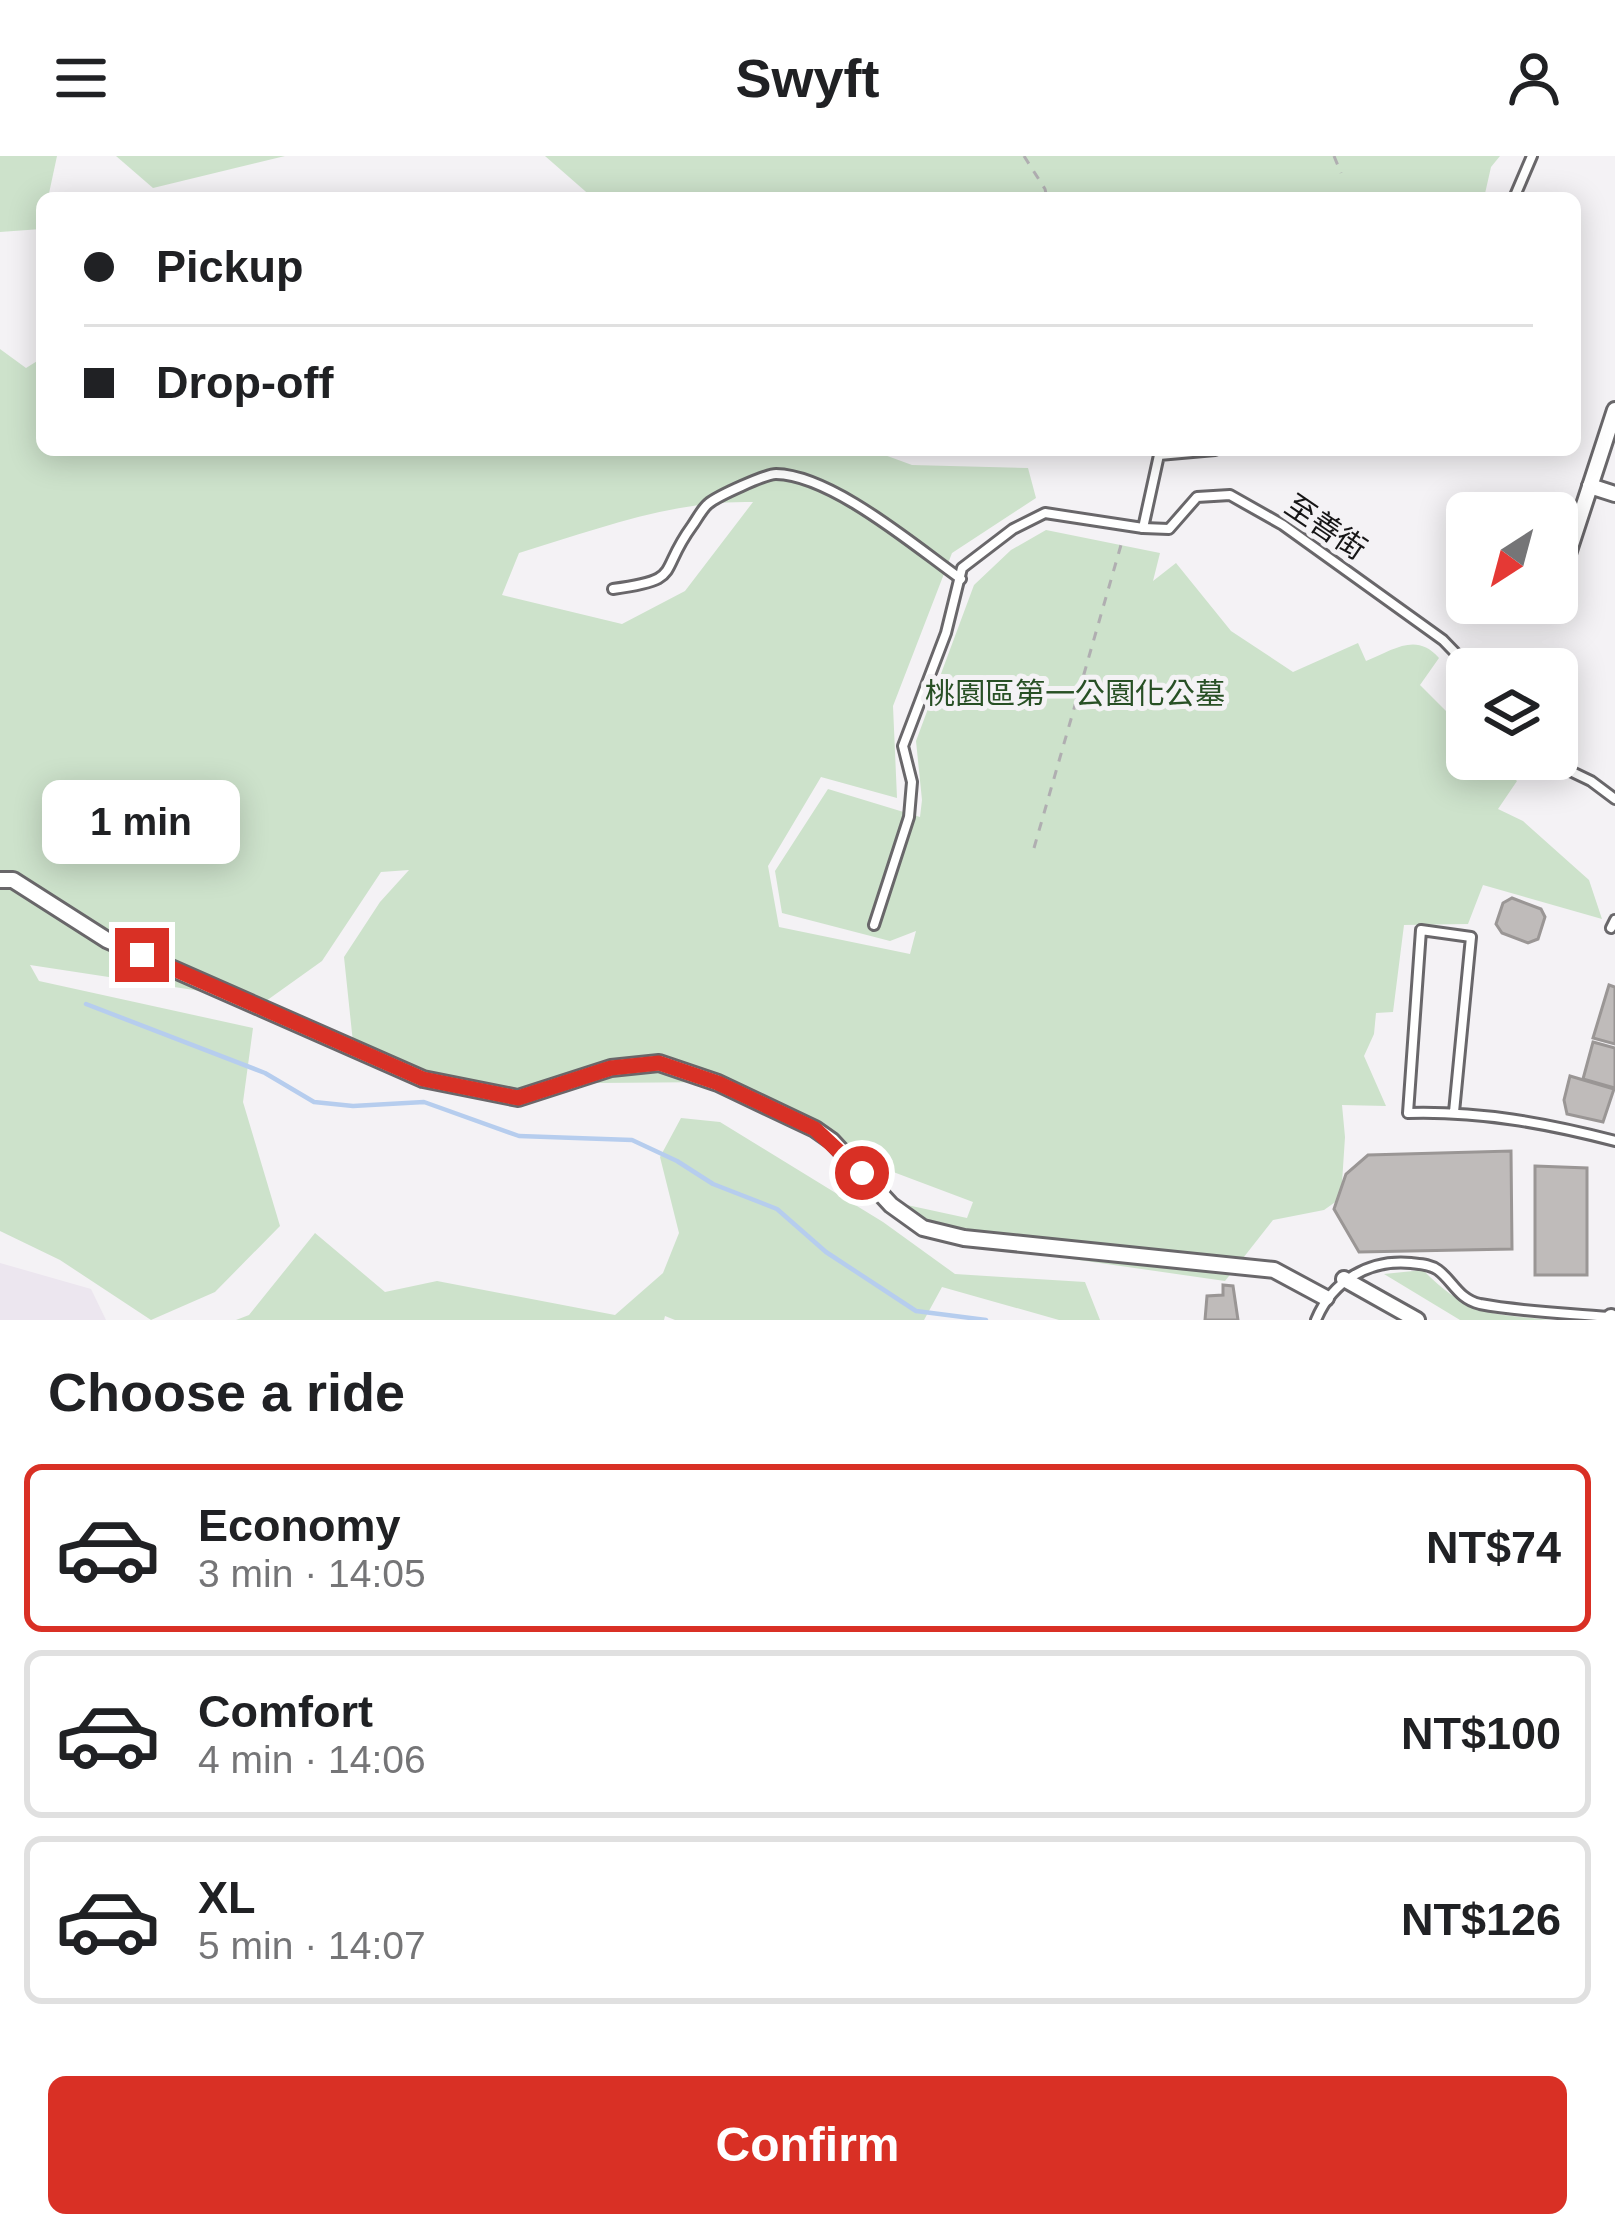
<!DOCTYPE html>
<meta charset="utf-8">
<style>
body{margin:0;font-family:Arial,"Noto Sans TC",sans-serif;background:#f2f2f2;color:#202124;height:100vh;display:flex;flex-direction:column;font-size:45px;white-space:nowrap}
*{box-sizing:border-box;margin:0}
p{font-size:39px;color:#757577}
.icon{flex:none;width:66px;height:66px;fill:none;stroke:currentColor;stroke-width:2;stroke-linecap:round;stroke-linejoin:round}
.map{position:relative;height:1164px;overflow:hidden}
.drawer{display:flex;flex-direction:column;background:#fff;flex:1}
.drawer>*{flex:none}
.hud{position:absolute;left:36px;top:36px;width:1545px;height:264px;border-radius:18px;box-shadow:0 6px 30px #0003;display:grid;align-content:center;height:264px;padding:0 48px;background:#fff}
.needle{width:78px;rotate:216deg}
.buttons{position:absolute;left:1446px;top:336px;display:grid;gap:24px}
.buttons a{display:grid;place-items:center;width:132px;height:132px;border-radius:18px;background:#fff;box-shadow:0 6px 30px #0003;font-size:60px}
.end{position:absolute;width:54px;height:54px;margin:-27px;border:15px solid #d93025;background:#fff;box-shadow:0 0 0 6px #fff}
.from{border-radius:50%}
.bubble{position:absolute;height:84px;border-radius:18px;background:#fff;box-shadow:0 6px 30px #0003;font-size:39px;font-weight:700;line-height:84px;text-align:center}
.hud b{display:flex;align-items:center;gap:42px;height:114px;font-size:45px}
.hud b+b{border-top:3px solid #e0e0e0}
.hud i{width:30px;height:30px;background:#202124}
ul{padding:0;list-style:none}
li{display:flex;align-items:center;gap:36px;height:168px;margin:0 24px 18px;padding:0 24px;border:6px solid #e0e0e0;border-radius:18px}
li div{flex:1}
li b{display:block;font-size:45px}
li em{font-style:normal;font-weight:700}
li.selected{border-color:#d93025}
li>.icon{width:108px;height:108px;stroke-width:1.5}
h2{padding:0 48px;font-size:54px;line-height:144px}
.action{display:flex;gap:24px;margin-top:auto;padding:24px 48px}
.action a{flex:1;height:138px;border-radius:18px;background:#d93025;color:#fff;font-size:48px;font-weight:700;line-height:138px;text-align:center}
header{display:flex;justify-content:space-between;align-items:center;height:156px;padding:0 48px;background:#fff;font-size:54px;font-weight:700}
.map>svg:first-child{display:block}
.built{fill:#ece6ef}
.green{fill:#cde2cb;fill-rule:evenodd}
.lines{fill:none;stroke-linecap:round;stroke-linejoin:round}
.stream{stroke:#b6cdee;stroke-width:4.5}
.building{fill:#bfbbba;stroke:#9a9695;stroke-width:3}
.service-casing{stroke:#69676a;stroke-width:14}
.minor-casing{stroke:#69676a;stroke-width:20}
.path{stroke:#b0aeb1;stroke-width:3;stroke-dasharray:9 9;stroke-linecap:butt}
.service{stroke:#fff;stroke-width:8}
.minor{stroke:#fff;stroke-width:14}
.route{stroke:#d93025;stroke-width:15}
.labels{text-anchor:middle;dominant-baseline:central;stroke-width:10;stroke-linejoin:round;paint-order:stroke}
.street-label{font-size:30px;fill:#171617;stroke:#f4f2f5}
.park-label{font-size:30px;fill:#285025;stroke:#f4f2f5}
</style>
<header><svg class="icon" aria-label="menu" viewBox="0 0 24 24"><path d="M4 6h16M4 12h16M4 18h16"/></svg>Swyft<svg class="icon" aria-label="person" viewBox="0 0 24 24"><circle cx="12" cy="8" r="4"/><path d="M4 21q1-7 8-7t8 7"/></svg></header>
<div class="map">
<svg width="1615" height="1164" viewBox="0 0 1615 1164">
<rect width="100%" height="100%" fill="#f4f2f5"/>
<polygon class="built" points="0,1107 91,1133 106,1164 0,1164"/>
<g class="green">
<polygon points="0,0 57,0 48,42 42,42 41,73 0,76"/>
<polygon points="116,0 285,0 153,32"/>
<polygon points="545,0 1500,0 1491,11 1484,42 593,42"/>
<path d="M0 193 26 212 42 202V294H871L912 309 1028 312 1036 342 952 397 893 550 897 642 821 621 768 710 779 771 910 798 916 775 890 785 782 757 775 715 828 633 920 661 922 644 916 585 974 429 1011 394 1046 374 1160 397 1153 425 1176 407 1231 475 1293 516 1358 487 1366 505C1394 494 1416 476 1439 502L1420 529 1467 576V603H1494L1517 625 1498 653 1523 665 1589 724 1602 763 1483 729 1468 768 1404 769 1393 856 1376 857 1374 878 1364 900 1386 950 1342 949 1345 981 1341 1042 1324 1054 1273 1064 1225 1125 940 1084 907 1049 967 1062 973 1046 880 1011 721 926 596 927 488 941 354 896 344 801 380 746 409 714 381 716 322 805 266 845 30 809 39 825 253 872 243 946 280 1070 215 1136 151 1164 60 1104 0 1075ZM753 346 685 435 622 468 502 439 519 397C595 374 672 344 753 346Z"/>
<polygon points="681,962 720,966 883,1066 955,1118 1085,1126 1100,1164 1059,1164 942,1131 924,1164 675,1164 665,1160 664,1164 236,1164 249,1159 315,1077 385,1136 437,1125 615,1159 663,1117 679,1077 660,1001"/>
<path d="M1423 1114C1470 1161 1488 1157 1550 1164H1460L1384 1118Z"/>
</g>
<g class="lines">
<polyline class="stream" points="86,848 265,917 314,946 353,950 424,946 519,980 632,984 677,1005 713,1028 777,1053 826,1096 916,1155 986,1164"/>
</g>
<g class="building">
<polygon points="1512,742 1541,753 1545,761 1538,783 1528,787 1502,777 1496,768 1503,747"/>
<polygon points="1609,829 1615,831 1615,888 1593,882"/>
<polygon points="1593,886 1615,892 1615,932 1583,923"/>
<polygon points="1570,920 1614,933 1603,966 1567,958 1564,944"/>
<polygon points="1511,995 1512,1093 1359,1096 1334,1053 1346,1018 1368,999"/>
<polygon points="1535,1010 1587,1012 1587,1119 1535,1119"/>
<polygon points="1223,1129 1233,1130 1238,1164 1205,1164 1207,1140 1223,1139"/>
</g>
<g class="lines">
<defs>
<g id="service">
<polyline points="1514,42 1532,0"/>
<polyline points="1143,372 1169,373 1197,341 1230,339 1283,369 1443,484 1471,513"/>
<path d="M613 433C684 423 657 418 692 370 697 363 702 353 708 348 717 340 766 318 776 318 832 319 916 391 961 423"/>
<polyline points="1545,603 1591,625 1615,643"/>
<polyline points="874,769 909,661 912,626 903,590 946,477 962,412 1013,373 1045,357 1143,372 1159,299 1215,294"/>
<polyline points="1611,772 1615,764"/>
<path d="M1454 956 1471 781 1421 774 1408 957C1479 955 1546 967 1615 985"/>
<path d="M1316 1164C1332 1125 1369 1103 1411 1107 1420 1108 1430 1108 1438 1114 1453 1125 1458 1143 1480 1148 1522 1156 1566 1157 1609 1161"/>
</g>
<g id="minor">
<polyline points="1590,330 1615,338"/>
<polyline points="1566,404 1615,254"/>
<polyline points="0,724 13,724 107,784 423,923 518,942 611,912 659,907 718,927 815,973 832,985 891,1049 923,1072 964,1082 1274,1114 1326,1142"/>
<polyline points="1344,1123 1417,1164"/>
<polyline points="1611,1161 1611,1164"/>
</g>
</defs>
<use href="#service" class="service-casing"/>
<use href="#minor" class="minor-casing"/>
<g class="path">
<polyline points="1024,0 1045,33 1047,42"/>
<polyline points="1334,0 1341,17"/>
<polyline points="1034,692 1123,382"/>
</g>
<use href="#service" class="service"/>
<use href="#minor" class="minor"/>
</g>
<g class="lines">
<polyline class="route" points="142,799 423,923 518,942 611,912 659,907 718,927 815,973 862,1017"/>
</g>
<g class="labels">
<g class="street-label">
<text transform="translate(1326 371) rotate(34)">至善街</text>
</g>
<g class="park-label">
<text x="1075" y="537">桃園區第一公園化公墓</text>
</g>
</g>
</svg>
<div class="buttons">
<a><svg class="needle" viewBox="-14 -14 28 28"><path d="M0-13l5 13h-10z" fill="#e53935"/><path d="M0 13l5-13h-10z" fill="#757577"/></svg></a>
<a><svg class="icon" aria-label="layers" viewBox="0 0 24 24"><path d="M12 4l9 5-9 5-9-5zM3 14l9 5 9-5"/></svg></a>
</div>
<i class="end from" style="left:862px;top:1017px"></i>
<i class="end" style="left:142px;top:799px"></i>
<div class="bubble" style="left:42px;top:624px;width:198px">1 min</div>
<div class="hud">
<b><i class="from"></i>Pickup</b>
<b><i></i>Drop-off</b>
</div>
</div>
<section class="drawer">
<h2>Choose a ride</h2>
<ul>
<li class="selected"><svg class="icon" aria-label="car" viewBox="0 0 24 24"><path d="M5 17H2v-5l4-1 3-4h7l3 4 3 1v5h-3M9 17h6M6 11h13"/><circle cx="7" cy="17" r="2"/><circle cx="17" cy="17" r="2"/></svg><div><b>Economy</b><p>3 min · 14:05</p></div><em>NT$74</em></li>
<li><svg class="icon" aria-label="car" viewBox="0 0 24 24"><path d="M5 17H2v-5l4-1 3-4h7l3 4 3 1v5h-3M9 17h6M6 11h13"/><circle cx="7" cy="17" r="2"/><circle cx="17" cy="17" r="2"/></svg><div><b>Comfort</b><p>4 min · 14:06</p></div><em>NT$100</em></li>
<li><svg class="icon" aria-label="car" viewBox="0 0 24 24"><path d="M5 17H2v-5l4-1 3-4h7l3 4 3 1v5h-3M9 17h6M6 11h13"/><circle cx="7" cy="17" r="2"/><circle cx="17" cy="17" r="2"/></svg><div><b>XL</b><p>5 min · 14:07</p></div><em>NT$126</em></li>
</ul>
<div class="action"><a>Confirm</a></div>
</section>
